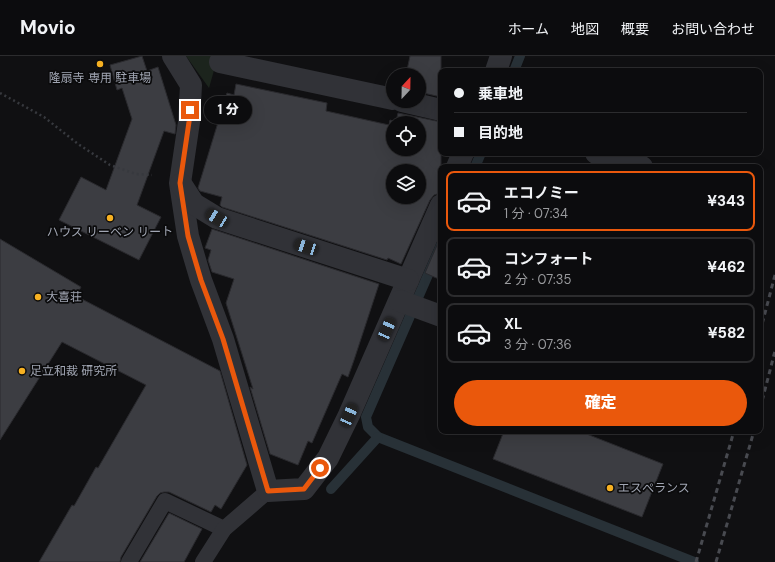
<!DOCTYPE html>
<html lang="ja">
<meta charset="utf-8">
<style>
body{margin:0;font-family:"DM Sans","Noto Sans JP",sans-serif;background:#151517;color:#f1f3f6;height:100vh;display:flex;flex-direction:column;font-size:15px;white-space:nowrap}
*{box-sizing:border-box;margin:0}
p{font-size:13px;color:#9a9b9e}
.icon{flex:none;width:22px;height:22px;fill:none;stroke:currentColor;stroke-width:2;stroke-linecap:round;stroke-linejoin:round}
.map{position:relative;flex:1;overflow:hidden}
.details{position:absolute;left:438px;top:108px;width:325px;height:270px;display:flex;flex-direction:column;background:#0c0c0e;border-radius:8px;box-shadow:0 4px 16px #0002,0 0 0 1px #2c2c2e}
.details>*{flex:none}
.guide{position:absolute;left:438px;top:12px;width:325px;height:88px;border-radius:8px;box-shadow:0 4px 16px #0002,0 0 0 1px #2c2c2e;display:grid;align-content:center;height:88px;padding:0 16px;background:#0c0c0e}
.needle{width:26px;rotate:22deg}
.tools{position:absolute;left:386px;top:12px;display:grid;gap:8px}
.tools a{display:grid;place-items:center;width:40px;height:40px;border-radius:50%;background:#0c0c0e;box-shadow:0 4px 16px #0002,0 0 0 1px #2c2c2e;font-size:20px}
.end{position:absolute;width:18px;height:18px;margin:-9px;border:5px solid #ea580c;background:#fff;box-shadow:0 0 0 2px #fff}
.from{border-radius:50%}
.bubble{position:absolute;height:28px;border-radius:14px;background:#0c0c0e;box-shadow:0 4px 16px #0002,0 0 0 1px #2c2c2e;font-size:13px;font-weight:800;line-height:28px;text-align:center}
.car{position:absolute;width:12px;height:24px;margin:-12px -6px;border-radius:5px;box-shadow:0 0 3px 1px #0007;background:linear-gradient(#222 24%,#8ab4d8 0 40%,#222 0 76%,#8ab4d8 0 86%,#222 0)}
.guide b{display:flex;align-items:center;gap:14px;height:38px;font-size:15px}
.guide b+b{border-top:1px solid #2c2c2e}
.guide i{width:10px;height:10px;background:#f1f3f6}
ul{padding:7px 0 0;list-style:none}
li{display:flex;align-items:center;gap:12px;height:60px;margin:0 8px 6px;padding:0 8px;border:2px solid #2c2c2e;border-radius:8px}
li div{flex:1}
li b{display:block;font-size:15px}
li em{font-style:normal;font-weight:800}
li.on{border-color:#ea580c}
li>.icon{width:36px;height:36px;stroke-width:1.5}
.primary-button{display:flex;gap:8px;margin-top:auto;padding:8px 16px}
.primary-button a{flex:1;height:46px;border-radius:24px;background:#ea580c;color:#fff;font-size:16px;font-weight:800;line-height:46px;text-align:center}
header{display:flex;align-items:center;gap:24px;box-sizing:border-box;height:56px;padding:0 20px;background:#0c0c0e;border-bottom:1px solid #2c2c2e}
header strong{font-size:19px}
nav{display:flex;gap:22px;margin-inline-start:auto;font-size:14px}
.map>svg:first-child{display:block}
.green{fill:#1c241d}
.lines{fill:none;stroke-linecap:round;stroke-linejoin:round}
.stream{stroke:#283137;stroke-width:10}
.building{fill:#3c3d42;stroke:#2a2a2e;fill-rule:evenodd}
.path{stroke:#37393e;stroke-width:2.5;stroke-dasharray:2 3;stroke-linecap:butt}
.service{stroke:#313237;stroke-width:16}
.minor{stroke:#313237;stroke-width:22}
.rail{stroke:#484a50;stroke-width:3;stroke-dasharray:5 4;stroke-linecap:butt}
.route{stroke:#ea580c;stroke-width:5}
.poi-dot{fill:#f7b122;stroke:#0b0b0c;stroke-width:1.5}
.labels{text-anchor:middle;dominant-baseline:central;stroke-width:3.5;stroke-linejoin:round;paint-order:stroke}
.poi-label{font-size:12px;fill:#a1a6b3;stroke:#0b0b0c;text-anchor:start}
</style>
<header>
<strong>Movio</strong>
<nav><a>ホーム</a><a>地図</a><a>概要</a><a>お問い合わせ</a></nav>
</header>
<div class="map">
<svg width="775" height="506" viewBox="0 0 775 506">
<rect width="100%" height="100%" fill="#101012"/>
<polygon class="green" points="186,0 218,0 209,32"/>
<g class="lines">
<g class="stream">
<polyline points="514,15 520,0"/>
<polyline points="475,111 481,97"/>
<polyline points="441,189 366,361 368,371 378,381 694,506"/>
<polyline points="331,433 378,381"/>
</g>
</g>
<g class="building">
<polygon points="142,0 147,15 158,11 176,69 175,78 164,75 137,149 161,161 139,204 59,164 81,121 106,134 132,63 122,32 117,34 110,9"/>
<polygon points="410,0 441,0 441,41 419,36 419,19 406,19"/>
<path d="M236 28 327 47 326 55 389 69 390 64 396 66 398 57 441 66V137L434 139 430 144 401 208 388 202 387 204 222 151 220 149 222 141 200 135 198 132 227 37 234 39ZM393 67H419V93H393ZM393 115H419V141H393Z"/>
<polygon points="212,173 379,228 354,304 348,321 342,318 312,387 308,385 298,409 270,398 250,331 253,333 226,247 234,223 212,216 208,204 211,194 205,192"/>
<polygon points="441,180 441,224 425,217"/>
<polygon points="0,183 81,231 76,240 220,315 247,409 221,453 215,449 211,456 169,436 164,436 160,437 157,440 121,501 120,506 39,506 72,449 74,450 96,411 98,412 146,329 62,286 0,384"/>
<polygon points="504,375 579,375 663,408 642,461 493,403"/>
<polygon points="169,457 202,473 184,506 140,506"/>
</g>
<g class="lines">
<polyline class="path" points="0,37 44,61 78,88 110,109 136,118 152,119"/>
<g class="service">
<polyline points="129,506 165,445 224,473"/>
<polyline points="203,506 224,473 268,435"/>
</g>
<g class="minor">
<polyline points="173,0 191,29 189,66 180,127 188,180 201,224 223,283 268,435 304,433 328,402 349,359 441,149"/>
<polyline points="220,6 393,43"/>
<polyline points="496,15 501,0"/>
<polyline points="402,45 441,54"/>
<polyline points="596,97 642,111"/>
<polyline points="457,111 463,97"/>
<polyline points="181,128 194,148 217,162 408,224"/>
<polyline points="400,245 441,260"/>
</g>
<g class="rail">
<polyline points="760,276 775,219"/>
<polyline points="760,353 775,295"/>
<polyline points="696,506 734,375"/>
<polyline points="716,506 754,375"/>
</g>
</g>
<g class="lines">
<polyline class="route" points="190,54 189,66 180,127 188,180 201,224 223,283 268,435 304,433 320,412"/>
</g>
<g class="poi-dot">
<circle cx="100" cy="8" r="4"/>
<circle cx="110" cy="162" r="4"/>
<circle cx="38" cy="241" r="4"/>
<circle cx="22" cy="315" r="4"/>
<circle cx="610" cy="432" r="4"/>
</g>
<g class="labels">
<g class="poi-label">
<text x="100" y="22" text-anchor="middle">隆扇寺 専用 駐車場</text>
<text x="110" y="176" text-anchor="middle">ハウス リーベン リート</text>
<text x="46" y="241">大喜荘</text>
<text x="30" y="315">足立和裁 研究所</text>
<text x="618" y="432">エスぺランス</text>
</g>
</g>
</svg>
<div class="tools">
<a><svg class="needle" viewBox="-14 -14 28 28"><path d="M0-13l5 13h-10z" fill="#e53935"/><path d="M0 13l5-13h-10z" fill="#9a9b9e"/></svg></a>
<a><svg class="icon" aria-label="locate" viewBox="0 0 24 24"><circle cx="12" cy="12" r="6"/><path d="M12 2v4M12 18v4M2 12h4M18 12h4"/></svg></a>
<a><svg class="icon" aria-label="layers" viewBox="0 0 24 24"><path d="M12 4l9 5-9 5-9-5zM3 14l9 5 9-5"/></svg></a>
</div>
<i class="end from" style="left:320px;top:412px"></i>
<i class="end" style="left:190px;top:54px"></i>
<div class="bubble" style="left:204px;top:40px;width:48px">1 分</div>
<i class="car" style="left:217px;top:162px;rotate:301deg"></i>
<i class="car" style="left:306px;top:191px;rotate:288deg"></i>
<i class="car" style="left:387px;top:273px;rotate:24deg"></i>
<i class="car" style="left:349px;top:359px;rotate:24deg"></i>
<div class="guide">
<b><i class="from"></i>乗車地</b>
<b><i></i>目的地</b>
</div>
<section class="details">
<ul>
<li class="on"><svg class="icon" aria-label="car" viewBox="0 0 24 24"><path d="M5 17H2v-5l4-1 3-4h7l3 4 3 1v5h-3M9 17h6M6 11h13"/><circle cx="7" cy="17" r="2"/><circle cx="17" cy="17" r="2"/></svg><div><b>エコノミー</b><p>1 分 · 07:34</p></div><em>¥343</em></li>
<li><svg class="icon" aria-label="car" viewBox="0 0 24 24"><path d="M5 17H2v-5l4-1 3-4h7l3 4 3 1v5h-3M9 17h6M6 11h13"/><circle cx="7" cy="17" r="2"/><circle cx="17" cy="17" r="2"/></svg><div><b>コンフォート</b><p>2 分 · 07:35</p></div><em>¥462</em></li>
<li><svg class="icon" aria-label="car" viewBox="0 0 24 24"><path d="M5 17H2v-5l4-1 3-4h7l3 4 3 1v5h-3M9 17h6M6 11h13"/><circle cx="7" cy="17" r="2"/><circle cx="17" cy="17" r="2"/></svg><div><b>XL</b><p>3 分 · 07:36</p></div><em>¥582</em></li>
</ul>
<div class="primary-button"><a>確定</a></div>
</section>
</div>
